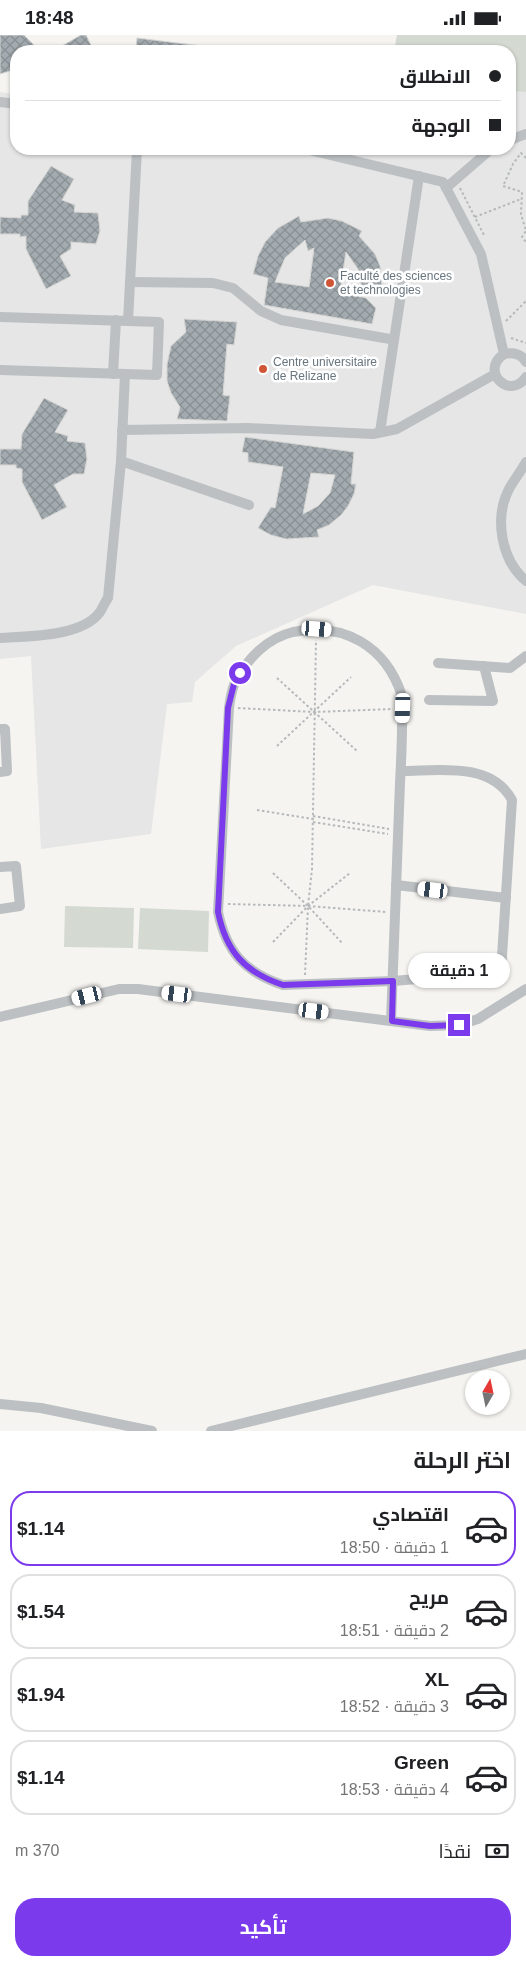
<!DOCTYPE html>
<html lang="ar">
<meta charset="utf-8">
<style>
body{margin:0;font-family:Arial,Cairo,sans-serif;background:#f2f2f2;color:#202124;direction:rtl;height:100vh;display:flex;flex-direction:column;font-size:19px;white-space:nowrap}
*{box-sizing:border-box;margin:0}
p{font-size:16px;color:#757577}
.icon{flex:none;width:28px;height:28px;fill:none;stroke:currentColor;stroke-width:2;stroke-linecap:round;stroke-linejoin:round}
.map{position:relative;height:1396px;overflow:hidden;direction:ltr}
.details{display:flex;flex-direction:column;background:#fff;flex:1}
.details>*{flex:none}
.guide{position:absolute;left:10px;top:10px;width:506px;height:110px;border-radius:20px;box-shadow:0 1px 4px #0004;direction:rtl;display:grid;align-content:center;height:110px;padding:0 15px;background:#fff}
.needle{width:32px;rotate:9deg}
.tools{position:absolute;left:465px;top:1335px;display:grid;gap:10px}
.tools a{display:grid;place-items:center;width:45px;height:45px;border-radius:50%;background:#fff;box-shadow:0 1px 4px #0004;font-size:25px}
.end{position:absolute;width:22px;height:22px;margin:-11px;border:6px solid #7c3aed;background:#fff;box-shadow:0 0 0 2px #fff}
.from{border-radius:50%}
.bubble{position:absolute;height:35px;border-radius:18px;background:#fff;box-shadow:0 1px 4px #0004;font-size:16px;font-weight:700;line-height:35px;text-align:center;direction:rtl}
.car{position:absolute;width:15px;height:30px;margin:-15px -8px;border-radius:6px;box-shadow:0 0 4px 1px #0007;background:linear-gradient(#fff 24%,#345 0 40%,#fff 0 76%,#345 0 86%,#fff 0)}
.guide b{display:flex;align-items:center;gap:18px;height:48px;font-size:19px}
.guide b+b{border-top:1px solid #e0e0e0}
.guide i{width:12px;height:12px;background:#202124}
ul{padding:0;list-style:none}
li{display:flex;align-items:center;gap:15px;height:75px;margin:0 10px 8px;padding:0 5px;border:2px solid #e0e0e0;border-radius:20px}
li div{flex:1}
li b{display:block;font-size:19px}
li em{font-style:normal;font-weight:700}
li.selected{border-color:#7c3aed}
li>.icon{width:45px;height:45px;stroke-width:1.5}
h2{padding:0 15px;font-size:22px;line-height:60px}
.pay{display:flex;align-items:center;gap:12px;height:55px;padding:0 15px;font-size:19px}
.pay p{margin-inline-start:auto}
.primary-button{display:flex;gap:10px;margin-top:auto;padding:10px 15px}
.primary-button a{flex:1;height:58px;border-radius:20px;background:#7c3aed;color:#fff;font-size:20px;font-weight:700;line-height:58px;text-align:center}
.status{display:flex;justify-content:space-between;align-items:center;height:35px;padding:0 25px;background:#fff;direction:ltr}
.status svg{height:14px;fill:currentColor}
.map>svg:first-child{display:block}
.built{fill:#e5e6e5}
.garden{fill:#d4d9d1}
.building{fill:url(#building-cross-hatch);stroke:#d6d6d4;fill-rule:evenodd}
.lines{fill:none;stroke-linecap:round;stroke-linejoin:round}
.path{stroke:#b6b9bb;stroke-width:2;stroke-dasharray:2.5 2.5;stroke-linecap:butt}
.minor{stroke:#bcc0c3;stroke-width:10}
.route{stroke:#7c3aed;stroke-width:6}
.poi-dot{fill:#d05536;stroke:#fff;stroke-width:2}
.labels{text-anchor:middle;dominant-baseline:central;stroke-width:5;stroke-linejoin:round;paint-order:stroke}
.poi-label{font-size:12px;fill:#67757f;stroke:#fff;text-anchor:start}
</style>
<div class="status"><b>18:48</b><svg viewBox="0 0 49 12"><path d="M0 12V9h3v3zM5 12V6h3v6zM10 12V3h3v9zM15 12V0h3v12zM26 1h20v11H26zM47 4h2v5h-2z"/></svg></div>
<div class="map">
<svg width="526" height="1396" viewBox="0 0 526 1396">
<defs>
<pattern id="building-cross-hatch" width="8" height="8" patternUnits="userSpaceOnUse" patternTransform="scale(1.25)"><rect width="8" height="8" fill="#a4abb0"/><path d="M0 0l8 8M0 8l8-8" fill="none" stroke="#899094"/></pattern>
</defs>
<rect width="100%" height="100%" fill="#f5f4f1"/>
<polygon class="built" points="510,56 526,57 526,579 373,550 236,611 195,647 192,667 167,669 151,799 41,814 31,621 0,624 0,57 16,59 16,114 362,114 381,118 382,114 510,114"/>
<g class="garden">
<polygon points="397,0 526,0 526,57 510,56 510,16 394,16"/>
<polygon points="65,871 134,873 133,913 64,912"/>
<polygon points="140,873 209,876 208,917 138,914"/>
</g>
<g class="building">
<polygon points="0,0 24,0 40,16 16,16 16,34 0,39"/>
<polygon points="81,0 86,0 94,16 53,16"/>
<polygon points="137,3 202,11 201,16 136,16"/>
<polygon points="51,131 74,144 62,165 75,170 74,177 98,178 100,196 96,209 71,207 71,214 60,221 71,241 46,254 26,214 26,201 20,202 20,199 0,199 0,182 21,183 21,180 28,180 28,166"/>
<path d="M299 181 301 187 328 183 342 186 362 196 359 201 375 219 380 231 383 261 363 258 358 234 346 217 340 257 366 263 376 273 372 289 264 270 268 243 253 239 258 221 265 207 278 193ZM305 205 308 216 314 213 309 252 275 247 285 223Z"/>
<polygon points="184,284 237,287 234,310 227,309 223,360 230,361 227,386 177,384 180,372 171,358 167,346 167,329 171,311 186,297"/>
<polygon points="44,363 68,375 55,397 68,401 67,406 85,408 87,424 84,439 73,439 54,450 67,472 42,485 22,447 22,434 16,433 16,430 0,430 0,414 21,414 22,399"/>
<path d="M245 402 354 417 351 449H356L354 459 348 471 341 480 329 490 317 495 319 502 286 504 271 500 258 493 271 472 275 473 283 432 248 427V418L242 417ZM311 438 335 440 330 458 318 471 303 479Z"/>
</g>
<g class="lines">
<g class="path">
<polyline points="526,123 521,118 513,129 503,151 522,157 521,179 526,196 522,202 526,207"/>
<polyline points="460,153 485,202"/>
<polyline points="475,182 521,164"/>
<polyline points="506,286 526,266"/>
<polyline points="511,303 526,308"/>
<polyline points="277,643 357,716"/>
<polyline points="238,673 314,677 393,674"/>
<polyline points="277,711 351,642"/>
<polyline points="257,775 313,784"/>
<polyline points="313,781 389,794"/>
<polyline points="313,787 388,799"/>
<polyline points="273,838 308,871 343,909"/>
<polyline points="228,869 308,871 386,877"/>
<polyline points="273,907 308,871 350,838"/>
<polyline points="305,940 308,871 312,834 316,605"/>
</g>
<g class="minor">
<polyline points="0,67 16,69"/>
<polyline points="510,105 526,99"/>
<polyline points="305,114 443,147 481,219 504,319"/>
<polyline points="446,153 491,114"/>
<polyline points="130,247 213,248 233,253 261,276 281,285 390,304"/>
<polyline points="0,282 128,286 137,114"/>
<path d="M526 327C521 318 513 317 504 319 479 336 510 366 526 342"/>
<polyline points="0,335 157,340 159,287 128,286"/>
<polyline points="113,339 116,285"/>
<polyline points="122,395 248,393 373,399 397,394 495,339"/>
<polyline points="380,397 419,141"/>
<polyline points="121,426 249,470"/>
<path d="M526 427C521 436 514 445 509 454 494 483 501 525 526 546"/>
<path d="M0 603C29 601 82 602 100 577 103 572 105 567 108 563L121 426 125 339"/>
<polyline points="438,628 510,633 526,621"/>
<polyline points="429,665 493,666 484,631"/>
<polyline points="0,694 5,694 7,736 0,737"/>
<polyline points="0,832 16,831 20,871 0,874"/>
<polyline points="396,850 506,863"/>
<polyline points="0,982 119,954 138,954 430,991 459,990 478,984 526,954"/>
<path d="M391 986C394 907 397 827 400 748 401 729 402 710 402 691 403 681 404 670 402 661 386 611 344 587 293 597 267 603 247 624 235 647 232 655 230 664 229 673L218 877C226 916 244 937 283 950L393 946 501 937 512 765C491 726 437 736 401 736"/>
<polyline points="0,1369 41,1373 152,1396"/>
<polyline points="211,1396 526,1319"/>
</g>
</g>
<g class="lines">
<path class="route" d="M240 638 234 649 228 673 218 877C226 916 244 937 283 950L393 946 392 986 430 991 459 990"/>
</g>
<g class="poi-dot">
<circle cx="330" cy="248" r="5"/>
<circle cx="263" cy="334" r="5"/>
</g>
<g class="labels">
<g class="poi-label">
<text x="340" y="241">Faculté des sciences<tspan x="340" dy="14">et technologies</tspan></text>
<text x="273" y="327">Centre universitaire<tspan x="273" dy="14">de Relizane</tspan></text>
</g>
</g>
</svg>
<div class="tools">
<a><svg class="needle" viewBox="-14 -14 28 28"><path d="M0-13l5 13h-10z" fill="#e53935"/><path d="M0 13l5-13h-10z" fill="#757577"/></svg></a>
</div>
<i class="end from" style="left:240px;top:638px"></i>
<i class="end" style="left:459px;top:990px"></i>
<div class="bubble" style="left:408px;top:918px;width:102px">1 دقيقة</div>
<i class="car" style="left:317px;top:594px;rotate:94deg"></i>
<i class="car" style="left:403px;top:673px;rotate:182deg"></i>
<i class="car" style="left:433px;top:855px;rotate:277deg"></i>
<i class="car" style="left:177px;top:959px;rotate:277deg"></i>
<i class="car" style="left:87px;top:961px;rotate:256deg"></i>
<i class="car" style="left:314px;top:976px;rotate:97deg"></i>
<div class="guide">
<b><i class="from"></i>الانطلاق</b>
<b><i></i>الوجهة</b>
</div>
</div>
<section class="details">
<h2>اختر الرحلة</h2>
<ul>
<li class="selected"><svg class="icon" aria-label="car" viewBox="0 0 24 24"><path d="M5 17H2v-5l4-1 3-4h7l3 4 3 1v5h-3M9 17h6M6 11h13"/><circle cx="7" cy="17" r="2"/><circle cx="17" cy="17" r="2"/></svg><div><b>اقتصادي</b><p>1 دقيقة · 18:50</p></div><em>$1.14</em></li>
<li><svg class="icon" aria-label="car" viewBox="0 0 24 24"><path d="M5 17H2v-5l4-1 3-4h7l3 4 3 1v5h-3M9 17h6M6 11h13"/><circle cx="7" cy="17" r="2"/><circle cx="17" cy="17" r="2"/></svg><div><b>مريح</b><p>2 دقيقة · 18:51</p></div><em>$1.54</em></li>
<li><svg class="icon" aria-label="car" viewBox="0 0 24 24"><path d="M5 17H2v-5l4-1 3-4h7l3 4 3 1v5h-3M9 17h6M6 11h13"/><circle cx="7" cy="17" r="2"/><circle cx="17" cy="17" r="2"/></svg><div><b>XL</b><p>3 دقيقة · 18:52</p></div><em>$1.94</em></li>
<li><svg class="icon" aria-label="car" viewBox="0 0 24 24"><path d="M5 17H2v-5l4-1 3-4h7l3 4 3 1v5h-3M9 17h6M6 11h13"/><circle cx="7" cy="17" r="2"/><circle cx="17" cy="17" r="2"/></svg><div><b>Green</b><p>4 دقيقة · 18:53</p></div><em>$1.14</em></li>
</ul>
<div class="pay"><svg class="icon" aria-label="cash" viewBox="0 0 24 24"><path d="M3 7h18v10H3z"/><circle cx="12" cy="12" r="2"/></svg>نقدًا<p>370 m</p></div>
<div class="primary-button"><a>تأكيد</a></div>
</section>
